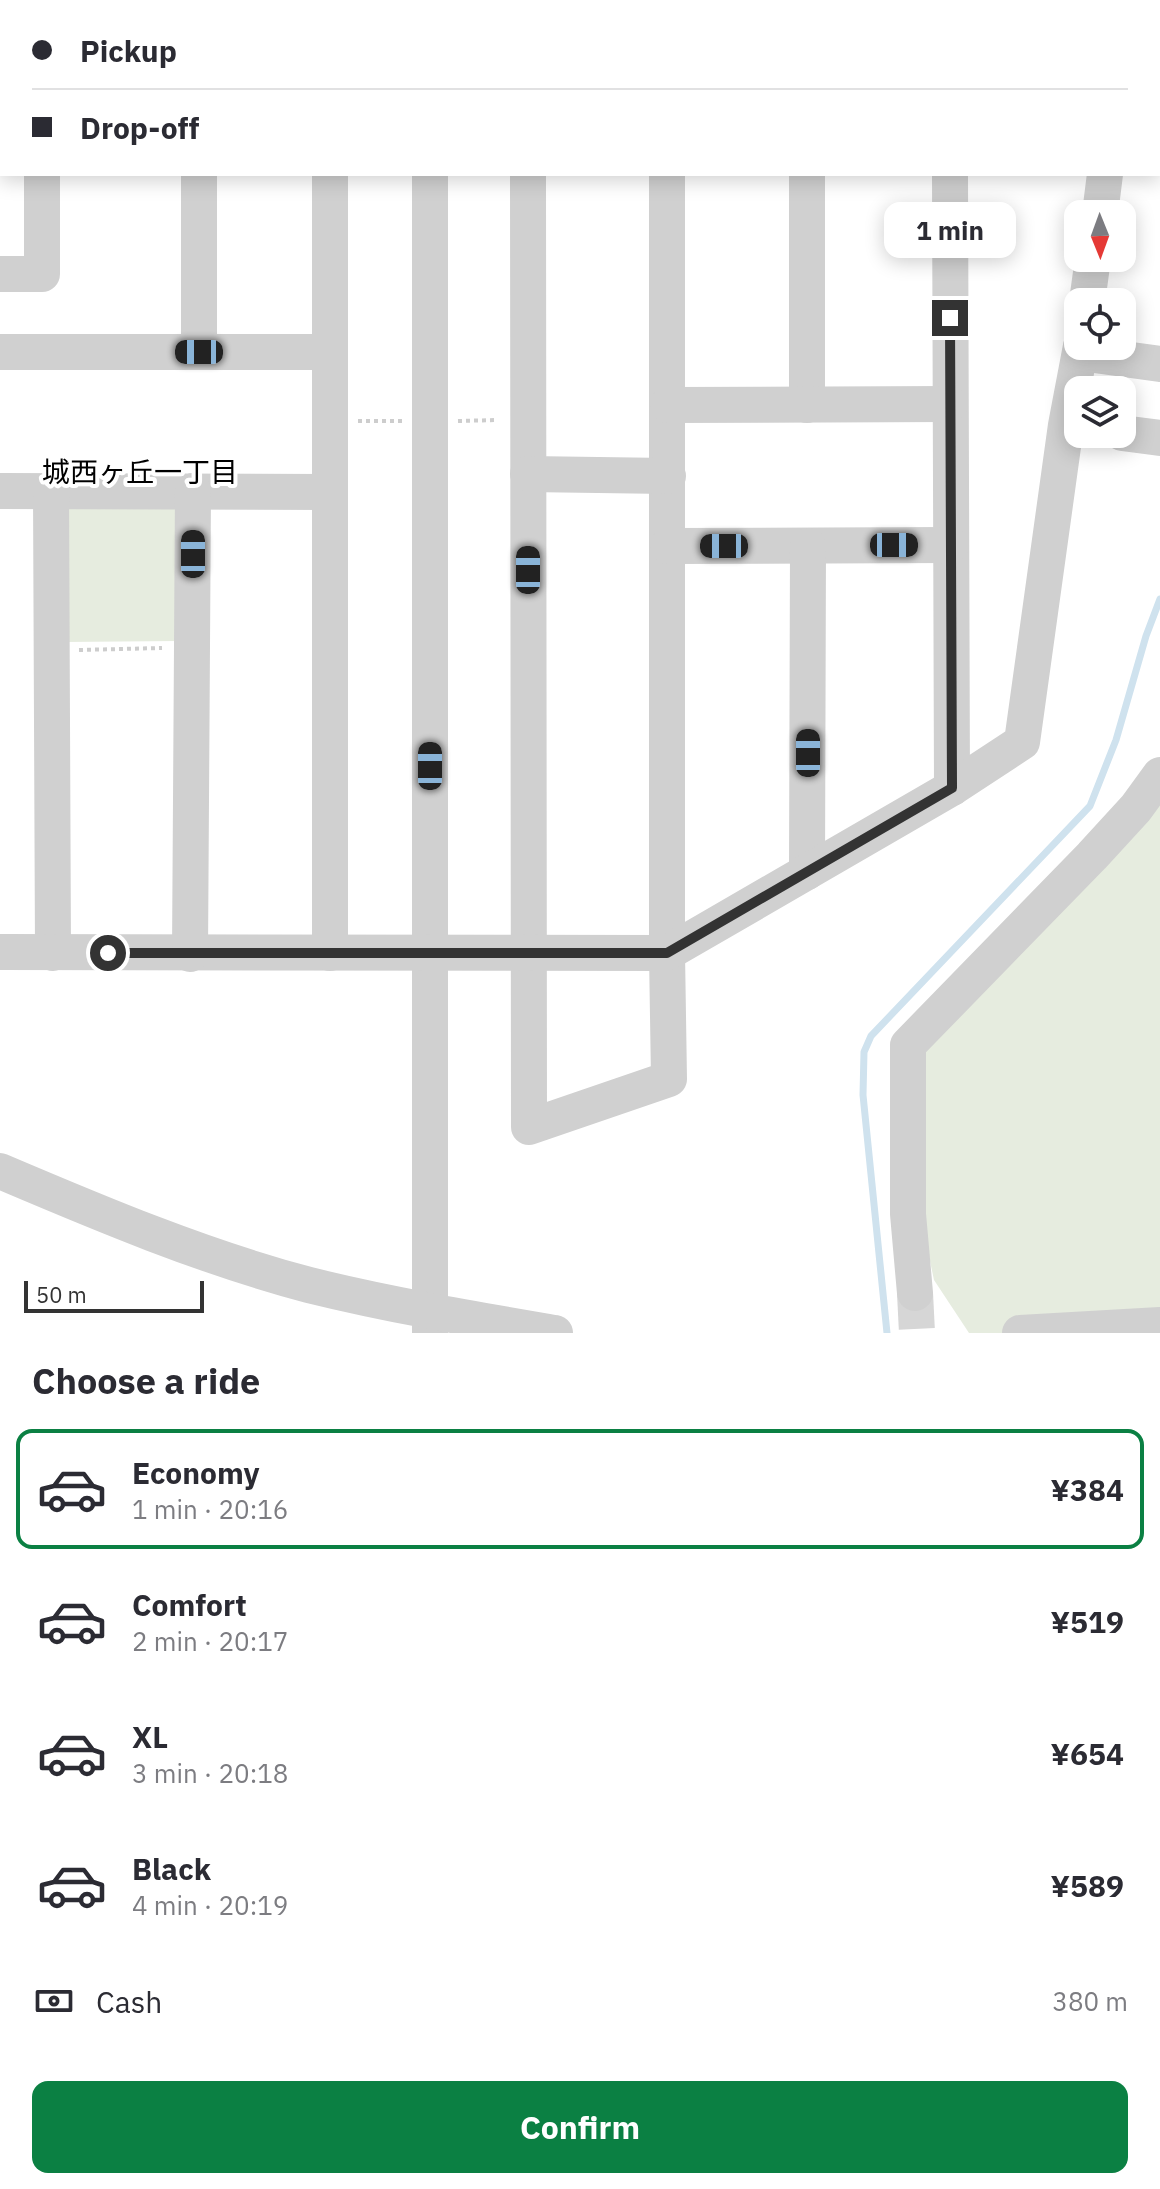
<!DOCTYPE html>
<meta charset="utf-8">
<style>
body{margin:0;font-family:"IBM Plex Sans","Noto Sans JP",sans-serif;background:#f2f2f3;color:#2b2b33;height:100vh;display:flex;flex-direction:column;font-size:30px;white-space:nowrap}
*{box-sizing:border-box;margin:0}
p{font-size:26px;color:#7c7c81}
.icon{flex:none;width:44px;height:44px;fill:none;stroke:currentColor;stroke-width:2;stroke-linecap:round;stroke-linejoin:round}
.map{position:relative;height:1333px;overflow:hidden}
.sheet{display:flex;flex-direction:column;background:#fff;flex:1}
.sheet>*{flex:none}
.hud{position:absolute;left:0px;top:0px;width:1160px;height:176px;box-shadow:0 4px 20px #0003;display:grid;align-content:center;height:176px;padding:0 32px;background:#fff}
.needle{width:52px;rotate:179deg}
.controls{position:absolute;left:1064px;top:200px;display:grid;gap:16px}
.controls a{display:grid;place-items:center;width:72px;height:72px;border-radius:16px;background:#fff;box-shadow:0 4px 20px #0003;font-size:40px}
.scale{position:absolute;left:24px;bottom:20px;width:180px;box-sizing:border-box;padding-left:8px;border:4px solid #333;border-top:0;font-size:22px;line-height:28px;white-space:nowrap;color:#333;-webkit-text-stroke:6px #fff;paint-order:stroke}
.end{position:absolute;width:36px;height:36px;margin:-18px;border:10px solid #333;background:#fff;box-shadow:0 0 0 4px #fff}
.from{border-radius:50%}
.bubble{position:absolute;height:56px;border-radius:16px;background:#fff;box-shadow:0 4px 20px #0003;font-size:26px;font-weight:700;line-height:56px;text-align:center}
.car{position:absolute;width:24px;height:48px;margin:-24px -12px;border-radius:10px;box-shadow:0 0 6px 2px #0007;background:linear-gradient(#222 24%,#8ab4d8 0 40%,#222 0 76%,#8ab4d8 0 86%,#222 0)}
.hud b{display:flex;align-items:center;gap:28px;height:76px;font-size:30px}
.hud b+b{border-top:2px solid #e1e1e2}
.hud i{width:20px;height:20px;background:#2b2b33}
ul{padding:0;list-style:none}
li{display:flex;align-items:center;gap:24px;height:120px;margin:0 16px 12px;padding:0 16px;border:4px solid transparent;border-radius:16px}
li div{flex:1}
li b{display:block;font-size:30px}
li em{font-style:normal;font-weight:700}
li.selected{border-color:#0b8043}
li>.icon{width:72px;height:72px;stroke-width:1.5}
h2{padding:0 32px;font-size:36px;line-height:96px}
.pay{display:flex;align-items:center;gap:20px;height:88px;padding:0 32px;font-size:30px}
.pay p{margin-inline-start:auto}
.cta{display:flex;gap:16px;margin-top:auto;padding:16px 32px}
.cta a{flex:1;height:92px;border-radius:16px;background:#0b8043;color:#fff;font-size:32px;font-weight:700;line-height:92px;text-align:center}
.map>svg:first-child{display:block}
.green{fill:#e6ecdf}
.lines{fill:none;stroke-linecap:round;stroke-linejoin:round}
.stream{stroke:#cfe2ee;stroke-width:7}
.minor-tunnel{stroke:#d6d6d6;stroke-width:36;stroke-dasharray:36 18;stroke-linecap:butt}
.path{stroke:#cdcdcd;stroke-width:4;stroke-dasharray:4 4;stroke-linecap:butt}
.minor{stroke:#d0d0d0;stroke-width:36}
.route{stroke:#333;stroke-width:10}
.labels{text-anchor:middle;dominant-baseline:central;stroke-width:8;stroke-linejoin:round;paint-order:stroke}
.neighbourhood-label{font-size:28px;fill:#000;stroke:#fff}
</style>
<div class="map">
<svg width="1160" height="1333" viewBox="0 0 1160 1333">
<rect width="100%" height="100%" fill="#fff"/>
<g class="green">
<polygon points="71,504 180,508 179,641 64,642 63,510"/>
<polygon points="1160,786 1160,1333 969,1333 934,1280 923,1228 916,1044"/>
</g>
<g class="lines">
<polyline class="stream" points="887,1333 863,1095 864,1052 871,1036 1090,806 1116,740 1146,636 1160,599"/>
<polyline class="minor-tunnel" points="915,1293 917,1333"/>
<g class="path">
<polyline points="358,421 402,421"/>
<polyline points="458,421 498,420"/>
<polyline points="79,650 162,648"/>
</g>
<g class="minor">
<polyline points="42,0 42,2"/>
<polyline points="429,0 429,2"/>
<polyline points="667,0 667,2"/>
<polyline points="806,0 806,2"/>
<polyline points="950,0 950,2"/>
<polyline points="200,2 200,0"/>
<polyline points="331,2 331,0"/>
<polyline points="529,2 529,0"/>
<polyline points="1158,78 1160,75"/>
<polyline points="0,133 2,133"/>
<polyline points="430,174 430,1333"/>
<polyline points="528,174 529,1127 669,1079 667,953 667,174"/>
<polyline points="807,174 807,405"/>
<polyline points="950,174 952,788"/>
<polyline points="1100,214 1105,174"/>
<polyline points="0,274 42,274 42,174"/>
<polyline points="1087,302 1093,258"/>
<polyline points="0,352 330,352"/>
<polyline points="199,352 199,174"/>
<polyline points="1080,353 1160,364"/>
<polyline points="668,405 950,404"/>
<polyline points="1122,433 1160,438"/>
<polyline points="528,474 668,476"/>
<polyline points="0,491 330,492"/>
<polyline points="51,491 53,953"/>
<polyline points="668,546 951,545"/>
<polyline points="807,872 808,546"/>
<polyline points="0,952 667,953 952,788 1022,742 1066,425 1081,346"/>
<polyline points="330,953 330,174"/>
<polyline points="190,954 193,491"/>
<path d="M0 1171C101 1214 203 1257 309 1285 390 1305 473 1319 555 1333"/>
<polyline points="915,1293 908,1214 908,1045 1092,856 1136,808 1160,775"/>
<polyline points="1020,1333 1160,1325"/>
</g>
</g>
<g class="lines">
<polyline class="route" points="108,953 667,953 952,788 950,318"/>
</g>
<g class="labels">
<g class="neighbourhood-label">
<text x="140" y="471">城西ヶ丘一丁目</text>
</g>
</g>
</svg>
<div class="controls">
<a><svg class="needle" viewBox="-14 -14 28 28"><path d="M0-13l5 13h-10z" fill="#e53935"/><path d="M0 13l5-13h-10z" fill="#7c7c81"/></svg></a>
<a><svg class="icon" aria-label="locate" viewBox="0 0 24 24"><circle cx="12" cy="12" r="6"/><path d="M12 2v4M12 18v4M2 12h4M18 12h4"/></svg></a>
<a><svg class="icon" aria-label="layers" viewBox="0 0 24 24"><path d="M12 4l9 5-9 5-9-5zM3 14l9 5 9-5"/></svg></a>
</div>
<div class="scale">50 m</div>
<i class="end from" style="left:108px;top:953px"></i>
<i class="end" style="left:950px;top:318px"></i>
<div class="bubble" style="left:884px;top:202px;width:132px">1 min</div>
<i class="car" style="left:199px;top:352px;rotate:270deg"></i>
<i class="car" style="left:894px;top:545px;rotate:90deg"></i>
<i class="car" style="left:724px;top:546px;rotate:270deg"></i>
<i class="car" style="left:193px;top:554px;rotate:0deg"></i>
<i class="car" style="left:528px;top:570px;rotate:0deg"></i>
<i class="car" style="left:808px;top:753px;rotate:0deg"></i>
<i class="car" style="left:430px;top:766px;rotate:0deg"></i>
<div class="hud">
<b><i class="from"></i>Pickup</b>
<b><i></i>Drop-off</b>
</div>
</div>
<section class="sheet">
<h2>Choose a ride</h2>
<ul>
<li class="selected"><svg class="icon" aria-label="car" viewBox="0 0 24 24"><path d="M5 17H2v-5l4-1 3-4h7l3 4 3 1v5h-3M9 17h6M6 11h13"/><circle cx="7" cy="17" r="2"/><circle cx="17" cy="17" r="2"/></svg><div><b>Economy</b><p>1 min · 20:16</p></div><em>¥384</em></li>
<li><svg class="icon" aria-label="car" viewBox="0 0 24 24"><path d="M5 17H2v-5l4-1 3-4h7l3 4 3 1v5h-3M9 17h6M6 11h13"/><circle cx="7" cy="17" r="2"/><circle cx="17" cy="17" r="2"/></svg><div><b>Comfort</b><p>2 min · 20:17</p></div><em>¥519</em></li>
<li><svg class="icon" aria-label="car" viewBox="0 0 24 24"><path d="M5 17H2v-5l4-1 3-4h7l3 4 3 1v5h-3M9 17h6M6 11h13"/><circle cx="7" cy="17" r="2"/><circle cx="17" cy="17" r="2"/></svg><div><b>XL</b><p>3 min · 20:18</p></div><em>¥654</em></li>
<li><svg class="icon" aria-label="car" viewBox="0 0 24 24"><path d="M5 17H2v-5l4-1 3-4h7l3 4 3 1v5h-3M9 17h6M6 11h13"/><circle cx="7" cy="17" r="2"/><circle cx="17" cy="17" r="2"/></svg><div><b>Black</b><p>4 min · 20:19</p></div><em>¥589</em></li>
</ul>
<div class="pay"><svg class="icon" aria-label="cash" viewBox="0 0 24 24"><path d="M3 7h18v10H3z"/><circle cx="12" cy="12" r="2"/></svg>Cash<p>380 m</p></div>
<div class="cta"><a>Confirm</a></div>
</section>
